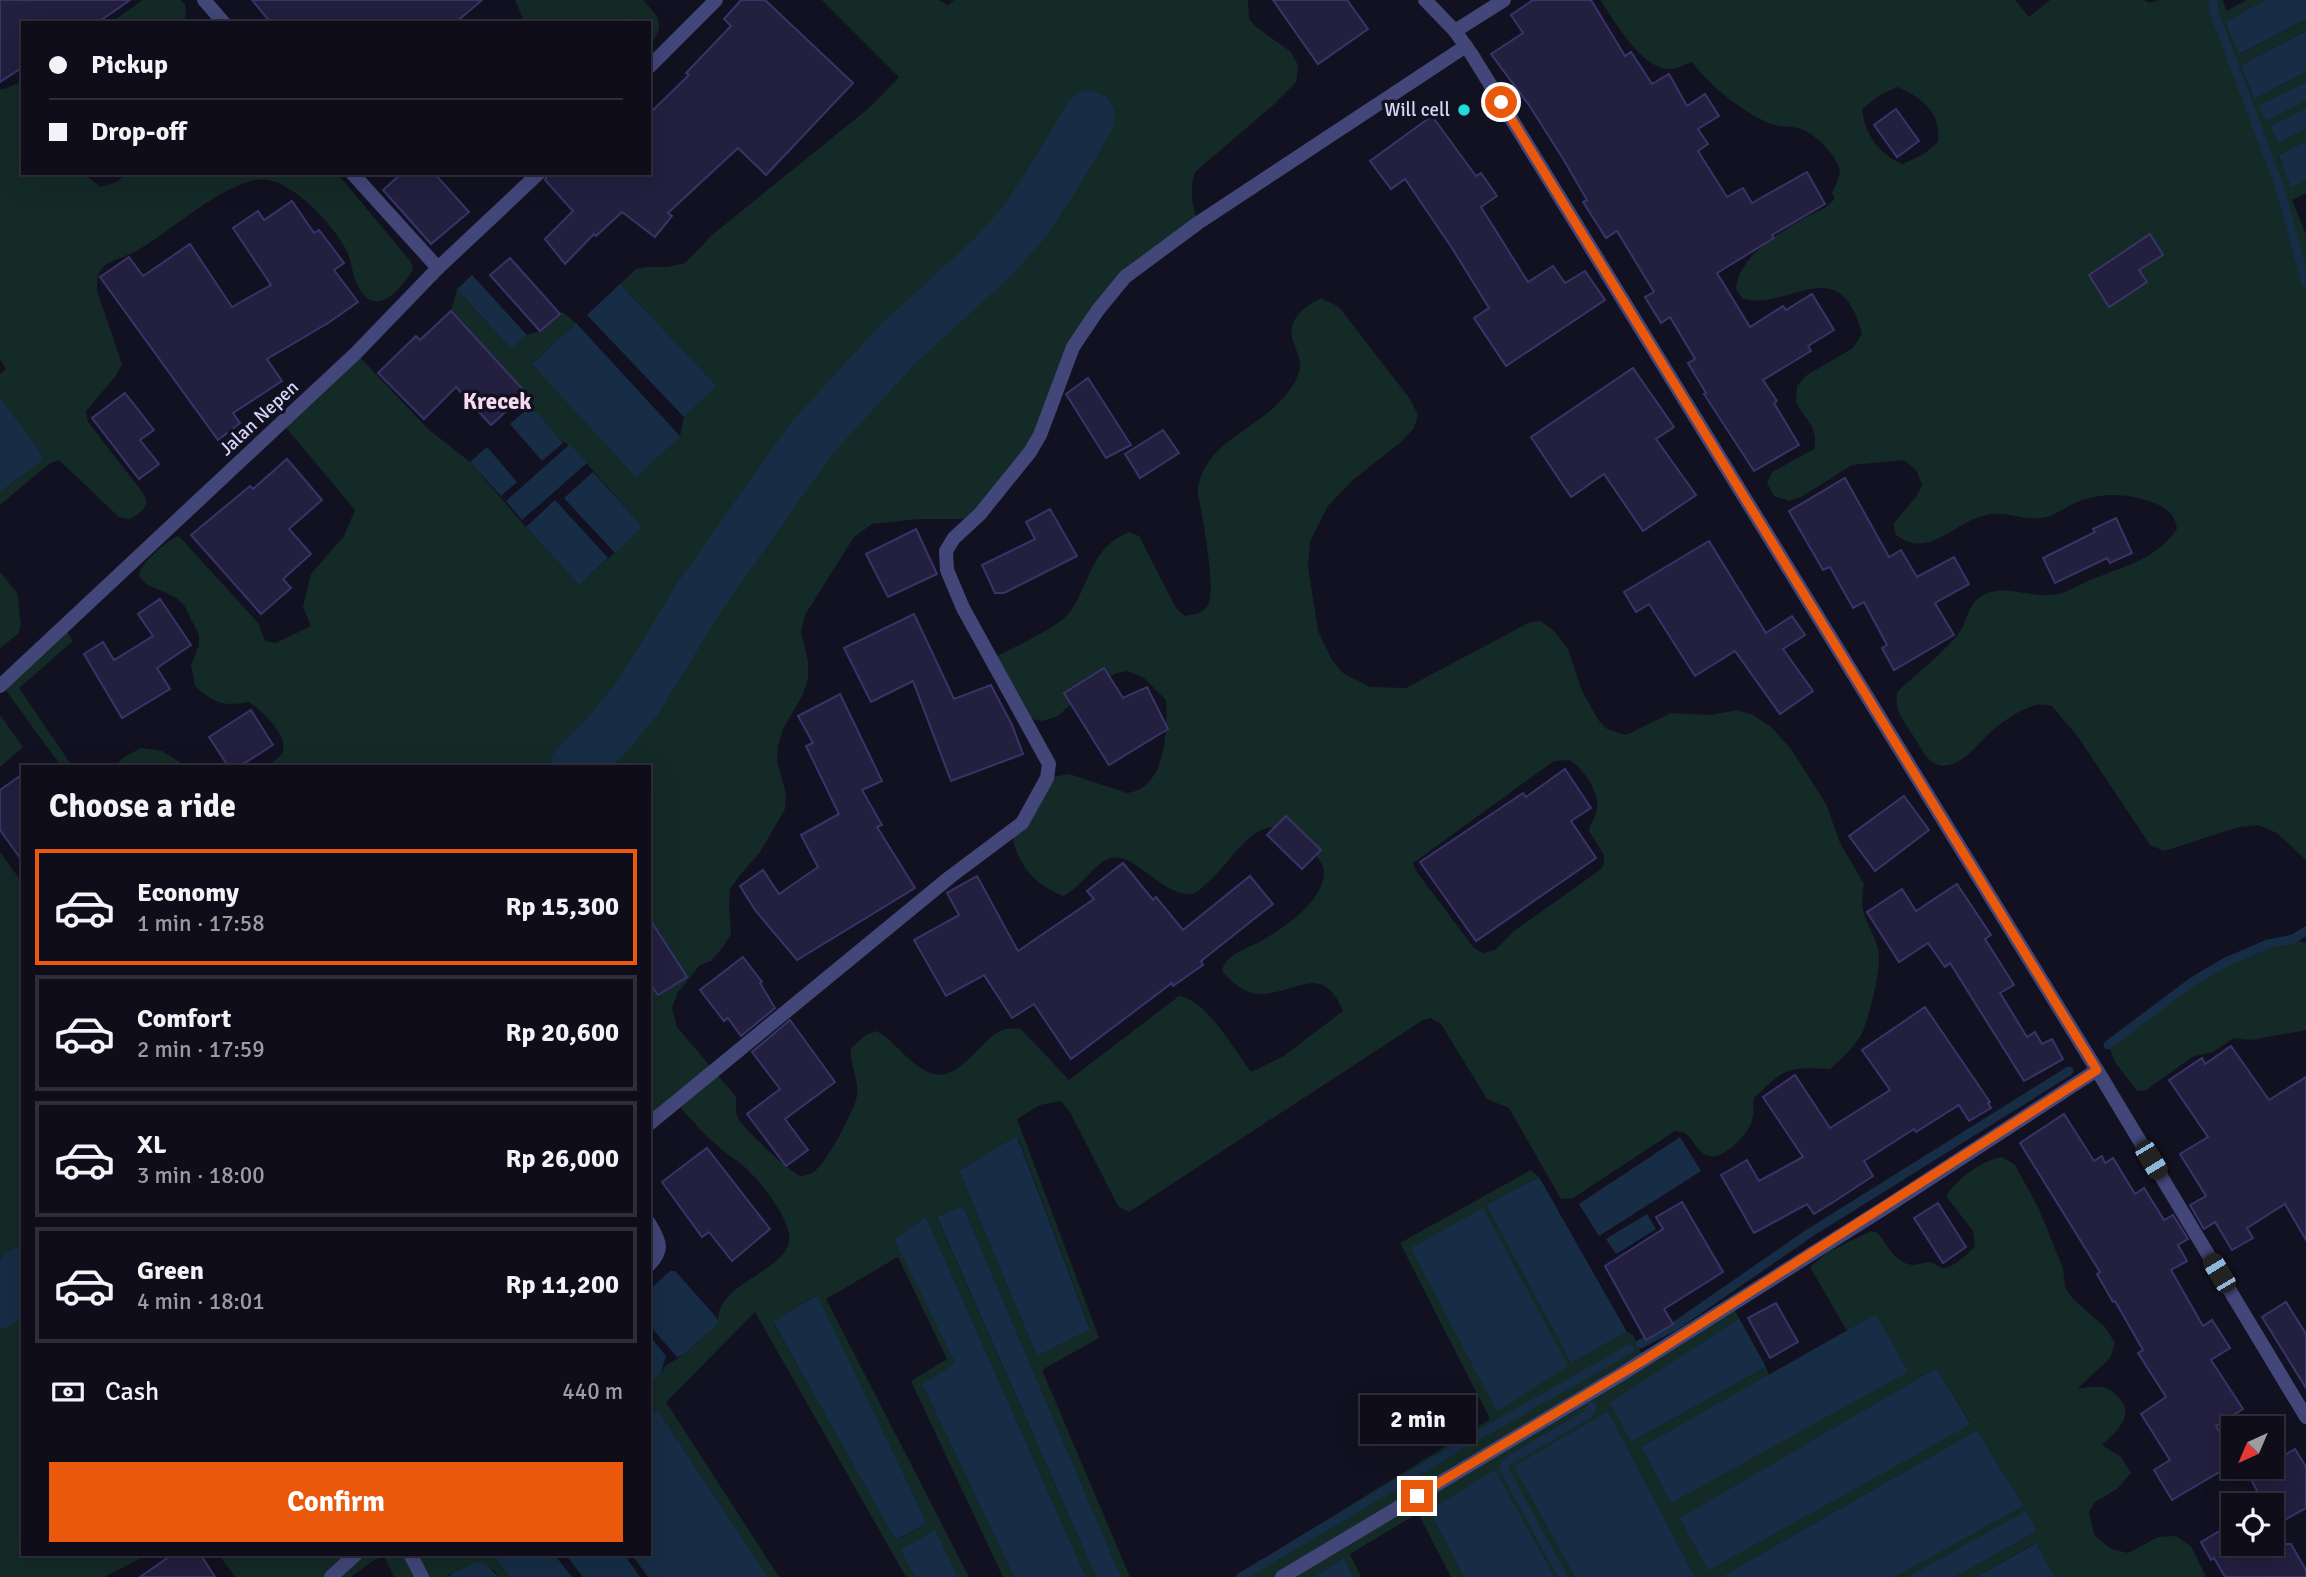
<!DOCTYPE html>
<meta charset="utf-8">
<style>
body{margin:0;font-family:Signika,sans-serif;background:#1c1b26;color:#f1f3f6;height:100vh;display:flex;flex-direction:column;font-size:26px;white-space:nowrap}
*{box-sizing:border-box;margin:0}
p{font-size:23px;color:#9b9ca2}
.icon{flex:none;width:38px;height:38px;fill:none;stroke:currentColor;stroke-width:2;stroke-linecap:round;stroke-linejoin:round}
.map{position:relative;flex:1;overflow:hidden}
.drawer{position:absolute;left:21px;top:765px;width:630px;height:791px;display:flex;flex-direction:column;background:#0e0d19;border-radius:0px;box-shadow:0 7px 28px #0002,0 0 0 2px #2e2d38}
.drawer>*{flex:none}
.top-card{position:absolute;left:21px;top:21px;width:630px;height:154px;border-radius:0px;box-shadow:0 7px 28px #0002,0 0 0 2px #2e2d38;display:grid;align-content:center;height:154px;padding:0 28px;background:#0e0d19}
.needle{width:46px;rotate:224deg}
.tools{position:absolute;left:2221px;top:1416px;display:grid;gap:14px}
.tools a{display:grid;place-items:center;width:63px;height:63px;border-radius:0px;background:#0e0d19;box-shadow:0 7px 28px #0002,0 0 0 2px #2e2d38;font-size:35px}
.end{position:absolute;width:32px;height:32px;margin:-16px;border:9px solid #ea580c;background:#fff;box-shadow:0 0 0 4px #fff}
.from{border-radius:50%}
.bubble{position:absolute;height:49px;border-radius:0px;background:#0e0d19;box-shadow:0 7px 28px #0002,0 0 0 2px #2e2d38;font-size:23px;font-weight:700;line-height:49px;text-align:center}
.car{position:absolute;width:21px;height:42px;margin:-21px -10px;border-radius:9px;box-shadow:0 0 5px 2px #0007;background:linear-gradient(#222 24%,#8ab4d8 0 40%,#222 0 76%,#8ab4d8 0 86%,#222 0)}
.top-card b{display:flex;align-items:center;gap:24px;height:66px;font-size:26px}
.top-card b+b{border-top:2px solid #2e2d38}
.top-card i{width:18px;height:18px;background:#f1f3f6}
ul{padding:0;list-style:none}
li{display:flex;align-items:center;gap:21px;height:116px;margin:0 14px 10px;padding:0 14px;border:4px solid #2e2d38;border-radius:0px}
li div{flex:1}
li b{display:block;font-size:26px}
li em{font-style:normal;font-weight:700}
li.on{border-color:#ea580c}
li>.icon{width:63px;height:63px;stroke-width:1.5}
h2{padding:0 28px;font-size:32px;line-height:84px}
.pay{display:flex;align-items:center;gap:18px;height:77px;padding:0 28px;font-size:26px}
.pay p{margin-inline-start:auto}
.primary-button{display:flex;gap:14px;margin-top:auto;padding:14px 28px}
.primary-button a{flex:1;height:80px;border-radius:0px;background:#ea580c;color:#fff;font-size:28px;font-weight:700;line-height:80px;text-align:center}
.map>svg:first-child{display:block}
.green{fill:#142a27;fill-rule:evenodd}
.water{fill:#162d45}
.lines{fill:none;stroke-linecap:round;stroke-linejoin:round}
.stream{stroke:#162d45;stroke-width:9}
.river{stroke:#162d45;stroke-width:52}
.building{fill:#221f3f;stroke:#393468;stroke-width:2}
.street{stroke:#424679;stroke-width:14}
.route{stroke:#ea580c;stroke-width:9}
.poi-dot{fill:#1fdcda;stroke:#121121;stroke-width:2.5}
.labels{text-anchor:middle;dominant-baseline:central;stroke-width:7;stroke-linejoin:round;paint-order:stroke}
.poi-label{font-size:19px;fill:#d6d6f9;stroke:#121121;text-anchor:end}
.street-label{font-size:19px;fill:#d6d6f9;stroke:#121121}
.quarter-label{font-size:23px;font-weight:bold;fill:#f9d8f1;stroke:#121121}
</style>
<div class="map">
<svg width="2306" height="1577" viewBox="0 0 2306 1577">
<rect width="100%" height="100%" fill="#121121"/>
<g class="green">
<polygon points="143,0 180,0 185,4 186,15 182,23 110,23"/>
<path d="M515 0H643C660 18 666 26 649 46V23H522V16Z"/>
<path d="M822 0H939L948 5 954 0H1248L1249 19 1256 27 1290 51 1298 65 1296 82 1271 107 1195 172C1189 191 1192 205 1198 223L1098 310 1040 435 980 514 962 519H918L872 524 854 537 805 615 801 632 808 661V679L802 696 783 729 778 746 777 761 786 794 785 809 760 852 740 875 730 889 729 906 731 934 723 947 711 961 700 965 678 992 672 1008 677 1027 736 1097C736 1104 735 1112 738 1118 743 1128 791 1174 801 1176 802 1176 811 1174 812 1173 826 1165 851 1116 856 1100 861 1080 849 1067 851 1048L866 1035 877 1031C896 1042 908 1063 928 1072 955 1085 976 1047 995 1034 1003 1028 1011 1028 1021 1029L1069 1080 1179 996C1208 1001 1234 1050 1251 1072L1284 1056 1343 1011C1322 960 1295 995 1258 994 1244 993 1230 981 1222 970 1228 952 1248 949 1263 940 1285 927 1316 906 1323 880 1326 868 1321 861 1313 852 1260 795 1244 851 1206 884 1201 889 1195 894 1188 894 1159 893 1132 849 1108 859 1091 867 1083 886 1063 896 1034 885 1014 861 1012 830L1047 778 1069 774 1127 793C1166 789 1168 729 1166 700L1144 678 1128 671 1117 673 1092 684 1058 716 1043 721 1036 720 1021 714 991 659C1010 649 1058 628 1070 612 1090 584 1090 548 1129 532L1139 536 1176 608 1185 616C1194 615 1203 613 1208 605 1216 592 1204 527 1201 509 1200 503 1197 495 1198 488 1207 438 1262 429 1288 392 1294 384 1301 373 1300 363 1299 354 1294 346 1292 337 1289 317 1306 306 1321 298L1339 307 1410 399 1418 415 1414 428 1401 442 1354 479 1328 506 1310 541 1308 566 1318 631 1332 660 1343 673 1370 687 1406 688 1530 622 1541 621 1555 632 1568 649 1582 691 1599 721 1607 729 1626 735 1671 713 1712 715 1737 710 1753 715 1771 727 1791 749 1826 804 1840 843 1864 884C1856 921 1877 927 1879 958 1880 973 1868 1024 1860 1037 1852 1049 1840 1060 1830 1069 1786 1067 1785 1068 1754 1098 1753 1105 1754 1113 1752 1120 1749 1134 1724 1160 1708 1156 1697 1152 1693 1139 1685 1133L1675 1131 1573 1198 1561 1199 1509 1108 1487 1099 1441 1024 1431 1018 1423 1020 1129 1212 1118 1206 1070 1112 1061 1101 1040 1105 1017 1119 1099 1338 1042 1370 1130 1577H1121L963 1206 937 1218 1096 1577H1086L926 1217 895 1239 955 1363 922 1384 1014 1577H1003L911 1381 947 1359 898 1257 826 1299 969 1577H958L934 1531 900 1550 915 1577H906L755 1312 666 1402 779 1577H768L658 1410 649 1416V1383L661 1373 665 1366 683 1355 718 1324C714 1283 782 1274 789 1242 793 1221 761 1183 747 1169 739 1161 729 1156 721 1149 705 1135 690 1119 676 1102L649 1124V766H266C271 763 277 760 280 756 294 739 262 711 249 702 223 707 214 703 195 686L191 665 199 645V635L184 605 177 598 146 584 139 576C139 564 167 540 179 536L258 623 265 641 276 643 311 626 303 607 311 574 344 536 355 510 282 423 356 353 428 429 470 462 526 527 579 585 643 527 572 447C553 438 534 412 526 393L451 311 457 289 511 349 527 335 540 331 562 312 576 323 532 364 680 436 684 417 717 386 620 284 636 269 647 267H667L685 263 712 235 869 108 899 77ZM1569 760C1583 767 1600 793 1597 809 1596 817 1590 823 1589 831L1604 855V864L1600 870 1514 931 1495 950 1483 953 1474 948 1416 871 1413 863 1554 761ZM1018 1137 1090 1328 1037 1356 959 1171ZM816 1295 927 1523 897 1540 773 1323Z"/>
<path d="M1600 0H2015L2029 17 2050 0H2144L2150 3 2159 0H2223L2226 11 2247 0H2265L2225 22 2240 54 2306 19V31L2241 65 2254 99 2306 72V82L2259 106 2266 121 2306 101V108L2270 126 2278 143 2306 129V141L2279 155 2291 187 2306 180V193L2292 200 2306 234V860L2277 833 2258 825 2239 827 2164 851 2150 845 2078 737 2052 706C2047 705 2041 704 2036 705 2021 709 2005 720 1994 729 1979 741 1959 773 1936 764 1927 761 1921 748 1916 740 1905 722 1894 713 1897 692 1917 673 1942 655 1959 633 1967 622 1968 605 1980 597 2004 581 2032 600 2058 594 2068 592 2078 585 2088 581 2121 567 2156 560 2177 529 2175 514 2167 508 2154 503 2129 493 2100 492 2075 503 2063 508 2054 517 2041 518 2021 521 2003 509 1982 516 1951 525 1927 560 1895 534L1894 523 1916 497 1922 485 1916 470 1904 460 1852 465 1801 497 1789 501 1774 496 1767 483 1772 472 1814 449C1819 426 1805 420 1796 402L1797 386 1807 375 1853 348 1862 334C1840 249 1792 310 1743 299L1736 289C1739 256 1776 235 1803 219 1814 212 1828 209 1835 198L1832 193C1835 186 1839 179 1840 172 1840 159 1814 132 1801 129 1789 125 1776 128 1764 121 1737 107 1711 87 1692 62 1686 64 1677 69 1670 69 1642 70 1614 20 1600 0ZM1898 87C1922 98 1942 113 1938 142L1924 154 1903 164C1880 156 1864 133 1862 109L1880 95Z"/>
<path d="M23 81V173H82L101 187 117 182 128 173H337L411 262 413 270C401 288 376 321 358 286 352 276 352 262 347 251 334 226 297 186 269 180 234 173 169 233 138 250 128 256 114 259 104 266 97 273 97 282 97 291L122 364 115 377 86 411 88 422 143 493 147 503 142 511 130 519 119 517 59 460 50 463 0 505V492L43 460 41 453 0 397V374L6 369 0 360V89H5Z"/>
<polygon points="0,572 17,593 21,624 18,634 0,648"/>
<polygon points="64,627 73,641 19,688 72,766 61,766 2,685"/>
<polygon points="0,715 23,747 0,767"/>
<polygon points="141,748 162,751 186,766 115,766 124,757"/>
<polygon points="0,852 23,884 23,1554 148,1554 105,1577 0,1577"/>
<path d="M2293 939 2306 943V1030L2251 1040 2234 1038 2213 1052 2194 1056 2146 1090 2137 1091 2115 1062 2108 1045C2166 1002 2220 953 2293 939Z"/>
<path d="M2002 1157 2015 1165 2038 1207 2063 1268 2065 1287 2073 1299 2105 1327 2115 1343 2110 1358 2078 1388C2086 1388 2098 1385 2106 1388 2111 1390 2115 1394 2119 1398 2136 1416 2115 1433 2102 1445L2121 1457 2131 1473 2117 1489 2095 1502 2089 1512 2094 1535 2111 1549 2128 1553 2158 1537 2176 1536 2191 1546 2206 1577H2055L2035 1543 1976 1577H1955L2037 1531 2026 1512 1908 1577H1895L2024 1506 1977 1430 1721 1577H1695L1608 1411 1515 1466 1575 1577H1555L1495 1471 1429 1510 1464 1577H1451L1418 1513 1350 1554 1361 1577H1353L1344 1558 1313 1577H1234L1490 1419 1400 1243 1531 1170 1539 1177 1486 1205 1571 1363 1627 1332 1633 1335 1644 1359 1732 1304 1739 1318 1611 1403 1631 1442 1766 1367 1769 1375 1641 1447 1671 1503 1876 1314 1847 1331 1810 1267 1828 1252 1871 1231 1878 1233C1887 1245 1896 1264 1913 1265 1918 1265 1924 1262 1929 1262 1934 1262 1939 1268 1944 1268 1954 1267 1969 1253 1975 1246L1973 1231 1946 1196C1958 1178 1981 1161 2002 1157ZM1936 1368 1971 1423 1708 1571 1681 1518Z"/>
<polygon points="219,1554 495,1554 496,1559 510,1577 499,1577 494,1570 449,1574 446,1577 394,1577 384,1556 371,1562 351,1577 235,1577"/>
</g>
<g class="water">
<polygon points="2265,0 2306,0 2306,19 2239,54 2225,22"/>
<polygon points="2306,31 2306,72 2254,99 2241,65"/>
<polygon points="2306,82 2306,101 2266,121 2258,106"/>
<polygon points="2306,108 2306,129 2278,143 2270,126"/>
<polygon points="2306,141 2306,180 2291,188 2279,155"/>
<polygon points="472,275 527,335 511,349 457,289"/>
<polygon points="620,284 717,386 684,417 587,315"/>
<polygon points="576,323 680,436 636,477 532,364"/>
<polygon points="0,397 41,453 43,460 0,492"/>
<polygon points="531,406 563,443 542,461 510,424"/>
<polygon points="570,444 587,463 522,520 506,501"/>
<polygon points="487,447 517,482 501,496 470,462"/>
<polygon points="593,472 643,527 615,553 564,498"/>
<polygon points="555,500 608,558 579,585 526,527"/>
<polygon points="1017,1136 1090,1329 1037,1356 959,1171"/>
<polygon points="1680,1137 1701,1171 1599,1236 1579,1204"/>
<polygon points="1539,1177 1627,1332 1571,1363 1486,1205"/>
<polygon points="963,1206 1121,1577 1096,1577 937,1217"/>
<polygon points="1483,1208 1568,1366 1497,1412 1411,1248"/>
<polygon points="1647,1214 1656,1229 1616,1254 1606,1239"/>
<polygon points="926,1217 1086,1577 1014,1577 922,1384 955,1363 894,1239"/>
<polygon points="670,1271 675,1271 717,1318 718,1324 683,1355 677,1357 649,1325 649,1290"/>
<polygon points="817,1295 927,1523 896,1540 773,1322"/>
<polygon points="1876,1314 1908,1372 1671,1503 1641,1447"/>
<polygon points="1739,1318 1766,1367 1631,1442 1610,1403"/>
<polygon points="649,1335 666,1356 661,1373 649,1383"/>
<polygon points="1936,1368 1971,1424 1708,1571 1680,1518"/>
<polygon points="658,1410 768,1577 648,1577 631,1554 649,1554 649,1416"/>
<polygon points="1608,1411 1695,1577 1575,1577 1514,1466"/>
<polygon points="1977,1430 2024,1506 1895,1577 1721,1577"/>
<polygon points="1495,1470 1555,1577 1464,1577 1429,1510"/>
<polygon points="2026,1511 2037,1531 1955,1577 1908,1577"/>
<polygon points="935,1530 958,1577 915,1577 900,1550"/>
<polygon points="2036,1543 2055,1577 1976,1577"/>
<polygon points="495,1554 554,1554 572,1577 510,1577 496,1559"/>
<polygon points="565,1554 624,1554 640,1577 583,1577"/>
<polygon points="1344,1558 1353,1577 1313,1577"/>
<polygon points="477,1562 486,1565 499,1577 446,1577"/>
</g>
<g class="lines">
<g class="stream">
<polyline points="2213,0 2214,12 2280,188 2306,283"/>
<polyline points="2108,1045 2192,982 2226,962 2268,944 2293,939 2306,931"/>
<polyline points="1640,1344 1675,1326 1808,1234 2069,1071"/>
<polyline points="1241,1577 1473,1438 1630,1349"/>
<polyline points="1563,1577 1504,1469 1506,1463 1513,1458 1588,1414 1592,1406"/>
</g>
<g class="river">
<polyline points="576,766 608,734 639,696 698,599 811,439 898,344 995,255 1025,221 1058,171 1089,117"/>
<polyline points="0,1302 23,1273"/>
</g>
</g>
<g class="building">
<polygon points="0,0 130,0 97,23 23,23 23,67 0,82"/>
<polygon points="252,0 482,0 455,23 271,23"/>
<polygon points="741,0 765,0 853,83 766,175 738,148 668,213 672,216 655,237 622,212 596,236 594,234 565,264 545,239 573,211 545,180 548,173 649,173 649,114 689,75 686,73 731,26 724,19"/>
<polygon points="1273,0 1347,0 1368,29 1318,64"/>
<polygon points="1533,0 1591,0 1625,56 1631,52 1652,84 1669,74 1687,106 1705,94 1719,116 1698,129 1708,144 1698,151 1727,197 1743,188 1752,203 1807,172 1825,204 1772,235 1774,238 1717,273 1750,327 1783,306 1786,310 1812,294 1834,330 1808,346 1811,351 1763,380 1777,401 1774,403 1799,445 1754,471 1704,394 1706,393 1688,363 1695,359 1670,317 1661,323 1645,297 1654,292 1617,231 1606,238 1583,202 1587,200 1562,157 1529,105 1491,54 1523,33 1511,15"/>
<polygon points="1896,109 1919,141 1897,157 1874,125"/>
<polygon points="1432,116 1476,176 1481,173 1497,196 1481,207 1528,282 1553,266 1565,283 1585,271 1605,300 1506,366 1474,318 1489,308 1452,248 1405,179 1391,189 1370,161"/>
<polygon points="402,173 434,173 469,212 431,244 383,190"/>
<polygon points="292,201 314,233 319,230 344,263 334,270 358,302 328,323 267,359 282,381 233,413 240,423 218,440 100,277 129,257 143,276 190,244 232,307 271,285 233,228 258,211 264,220"/>
<polygon points="2150,234 2163,255 2139,270 2147,282 2109,307 2089,275"/>
<polygon points="510,258 560,314 540,331 490,275"/>
<polygon points="451,311 526,393 491,425 456,387 424,419 378,373 416,336 420,340"/>
<polygon points="1633,368 1674,427 1656,439 1696,495 1643,531 1604,474 1571,497 1531,437"/>
<polygon points="1088,378 1131,445 1106,458 1066,394"/>
<polygon points="125,393 154,430 140,440 159,464 139,479 92,418"/>
<polygon points="1163,430 1179,453 1140,478 1125,454"/>
<polygon points="287,459 322,500 289,529 311,554 283,579 291,588 261,614 191,535 250,486 253,489"/>
<polygon points="1845,478 1889,557 1901,550 1917,577 1954,557 1969,584 1935,603 1954,635 1894,670 1882,648 1887,645 1864,602 1853,608 1830,567 1823,570 1789,511"/>
<polygon points="1050,509 1077,556 1004,593 995,593 982,565 1035,539 1026,522"/>
<polygon points="2116,518 2132,553 2110,563 2107,558 2055,583 2043,558 2095,532 2093,529"/>
<polygon points="916,529 937,574 888,597 866,554"/>
<polygon points="1709,541 1766,633 1792,616 1805,635 1783,649 1813,691 1780,714 1735,651 1695,676 1649,604 1636,612 1624,592"/>
<polygon points="160,599 191,645 157,668 170,689 122,718 84,654 103,642 114,660 153,636 138,614"/>
<polygon points="914,614 954,699 991,685 1012,725 1023,754 951,781 913,681 871,702 844,648"/>
<polygon points="1104,668 1123,698 1147,687 1168,729 1109,765 1064,693"/>
<polygon points="840,694 882,781 862,790 882,825 877,827 915,888 797,960 755,910 740,886 763,870 779,894 818,867 801,835 839,814 806,746 813,743 798,716"/>
<polygon points="251,710 273,745 240,766 228,766 209,737"/>
<polygon points="1565,769 1591,808 1571,821 1596,858 1476,941 1420,862 1523,793 1526,797"/>
<polygon points="23,774 23,862 0,830 0,790"/>
<polygon points="1904,796 1929,830 1875,871 1849,836"/>
<polygon points="1286,816 1321,850 1302,869 1267,835"/>
<polygon points="1123,863 1153,900 1156,897 1183,930 1250,876 1273,904 1201,961 1203,965 1173,986 1172,983 1071,1059 1034,1004 1012,1018 984,975 946,996 914,940 959,915 947,893 977,876 1018,951 1094,899 1087,891"/>
<polygon points="1957,884 1991,935 1985,939 2014,985 2000,993 2027,1037 2035,1032 2042,1044 2052,1039 2063,1059 2024,1081 1950,963 1945,967 1928,943 1899,962 1867,912 1902,889 1916,911"/>
<polygon points="649,918 687,977 658,995 649,982"/>
<polygon points="743,957 762,982 760,983 775,1008 741,1036 728,1018 724,1021 700,990"/>
<polygon points="1925,1007 1990,1102 1988,1103 1991,1108 1969,1121 1959,1105 1916,1132 1914,1129 1864,1161 1873,1176 1835,1201 1814,1214 1807,1204 1754,1233 1721,1175 1747,1160 1759,1181 1803,1157 1763,1097 1795,1075 1830,1128 1890,1090 1862,1050"/>
<polygon points="790,1020 835,1082 785,1119 808,1150 786,1166 747,1114 780,1089 752,1052"/>
<polygon points="2231,1046 2269,1100 2306,1077 2306,1240 2285,1204 2247,1228 2253,1238 2232,1250 2215,1222 2204,1229 2190,1205 2206,1196 2180,1154 2208,1137 2169,1080 2202,1058 2205,1064"/>
<polygon points="2064,1114 2094,1161 2102,1156 2105,1163 2113,1158 2135,1194 2144,1188 2164,1220 2173,1215 2188,1239 2178,1245 2187,1261 2171,1270 2203,1326 2212,1320 2230,1348 2211,1360 2243,1409 2216,1426 2233,1453 2233,1464 2172,1500 2154,1470 2170,1460 2141,1414 2166,1397 2138,1353 2143,1350 2115,1301 2113,1302 2097,1274 2100,1272 2020,1143"/>
<polygon points="707,1148 770,1229 732,1261 709,1232 702,1237 662,1182"/>
<polygon points="1682,1202 1723,1272 1664,1309 1673,1324 1646,1340 1605,1266 1663,1229 1656,1217"/>
<polygon points="1938,1203 1966,1247 1943,1263 1914,1218"/>
<polygon points="2286,1302 2306,1334 2306,1388 2262,1317"/>
<polygon points="1776,1303 1798,1342 1770,1358 1748,1318"/>
<polygon points="2295,1449 2306,1467 2306,1508 2272,1527 2272,1505 2264,1505 2249,1475 2263,1466 2272,1466 2272,1462"/>
<polygon points="2233,1523 2233,1544 2291,1544 2306,1570 2306,1577 2225,1577 2214,1558 2211,1560 2201,1542"/>
<polygon points="173,1554 200,1554 215,1577 140,1577"/>
</g>
<g class="lines">
<g class="street">
<polyline points="204,0 224,23"/>
<polyline points="1425,0 1455,31 1472,55 2097,1070 2306,1417"/>
<polyline points="1455,31 1504,0"/>
<polyline points="649,67 716,0"/>
<polyline points="352,173 438,268"/>
<polyline points="0,686 356,353 438,268 539,173"/>
<polyline points="649,1124 950,877 1022,823 1047,778 1049,764 963,608 947,570 946,551 954,538 980,514 1030,452 1040,435 1073,347 1098,310 1125,277 1198,223 1466,46"/>
<path d="M649 1223C659 1241 665 1249 649 1265"/>
<polyline points="410,1554 422,1577"/>
<polyline points="331,1577 356,1554"/>
<polyline points="1282,1577 1620,1375 1889,1205 2097,1070"/>
</g>
</g>
<g class="lines">
<polyline class="route" points="1417,1496 1644,1360 2097,1070 1501,102"/>
</g>
<circle class="poi-dot" cx="1464" cy="110" r="7"/>
<g class="labels">
<g class="poi-label">
<text x="1450" y="110">Will cell</text>
</g>
<g class="street-label">
<text transform="translate(259 418) rotate(-43)">Jalan Nepen</text>
</g>
<g class="quarter-label">
<text x="497" y="401">Krecek</text>
</g>
</g>
</svg>
<div class="tools">
<a><svg class="needle" viewBox="-14 -14 28 28"><path d="M0-13l5 13h-10z" fill="#e53935"/><path d="M0 13l5-13h-10z" fill="#9b9ca2"/></svg></a>
<a><svg class="icon" aria-label="locate" viewBox="0 0 24 24"><circle cx="12" cy="12" r="6"/><path d="M12 2v4M12 18v4M2 12h4M18 12h4"/></svg></a>
</div>
<i class="end from" style="left:1501px;top:102px"></i>
<i class="end" style="left:1417px;top:1496px"></i>
<div class="bubble" style="left:1360px;top:1395px;width:116px">2 min</div>
<i class="car" style="left:2151px;top:1160px;rotate:149deg"></i>
<i class="car" style="left:2219px;top:1273px;rotate:329deg"></i>
<div class="top-card">
<b><i class="from"></i>Pickup</b>
<b><i></i>Drop-off</b>
</div>
<section class="drawer">
<h2>Choose a ride</h2>
<ul>
<li class="on"><svg class="icon" aria-label="car" viewBox="0 0 24 24"><path d="M5 17H2v-5l4-1 3-4h7l3 4 3 1v5h-3M9 17h6M6 11h13"/><circle cx="7" cy="17" r="2"/><circle cx="17" cy="17" r="2"/></svg><div><b>Economy</b><p>1 min · 17:58</p></div><em>Rp 15,300</em></li>
<li><svg class="icon" aria-label="car" viewBox="0 0 24 24"><path d="M5 17H2v-5l4-1 3-4h7l3 4 3 1v5h-3M9 17h6M6 11h13"/><circle cx="7" cy="17" r="2"/><circle cx="17" cy="17" r="2"/></svg><div><b>Comfort</b><p>2 min · 17:59</p></div><em>Rp 20,600</em></li>
<li><svg class="icon" aria-label="car" viewBox="0 0 24 24"><path d="M5 17H2v-5l4-1 3-4h7l3 4 3 1v5h-3M9 17h6M6 11h13"/><circle cx="7" cy="17" r="2"/><circle cx="17" cy="17" r="2"/></svg><div><b>XL</b><p>3 min · 18:00</p></div><em>Rp 26,000</em></li>
<li><svg class="icon" aria-label="car" viewBox="0 0 24 24"><path d="M5 17H2v-5l4-1 3-4h7l3 4 3 1v5h-3M9 17h6M6 11h13"/><circle cx="7" cy="17" r="2"/><circle cx="17" cy="17" r="2"/></svg><div><b>Green</b><p>4 min · 18:01</p></div><em>Rp 11,200</em></li>
</ul>
<div class="pay"><svg class="icon" aria-label="cash" viewBox="0 0 24 24"><path d="M3 7h18v10H3z"/><circle cx="12" cy="12" r="2"/></svg>Cash<p>440 m</p></div>
<div class="primary-button"><a>Confirm</a></div>
</section>
</div>
